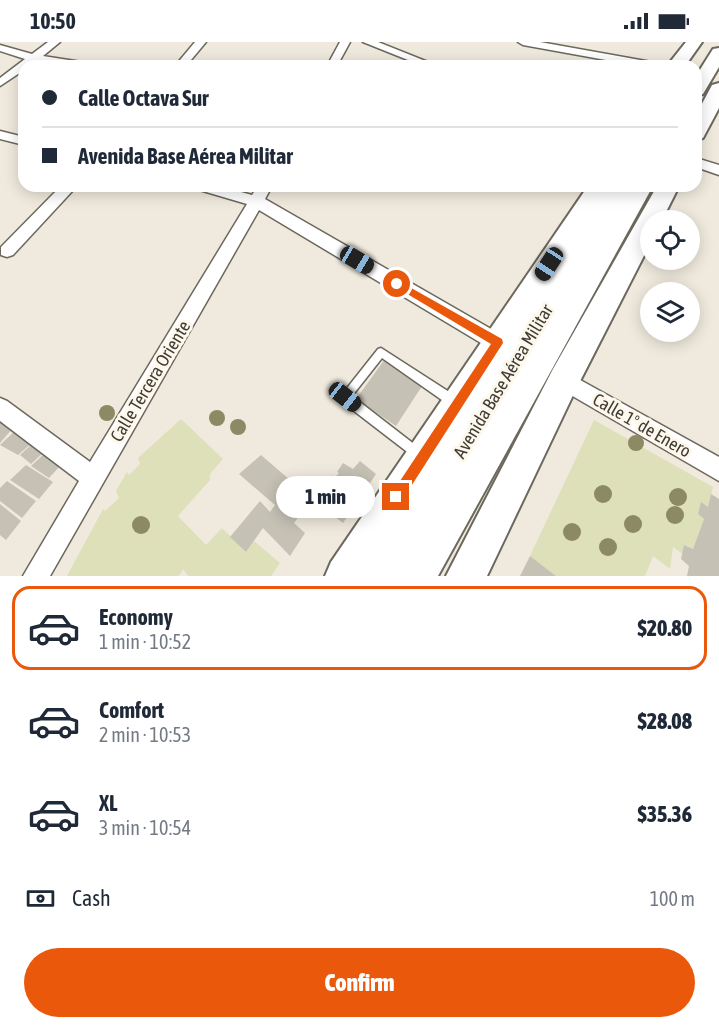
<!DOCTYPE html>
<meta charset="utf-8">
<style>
body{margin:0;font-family:"Asap Condensed",sans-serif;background:#f6f6f7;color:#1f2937;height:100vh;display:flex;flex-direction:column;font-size:22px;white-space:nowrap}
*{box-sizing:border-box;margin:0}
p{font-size:20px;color:#747a83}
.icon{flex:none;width:33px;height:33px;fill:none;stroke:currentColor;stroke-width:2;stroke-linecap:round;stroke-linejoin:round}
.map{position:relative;height:534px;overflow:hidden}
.panel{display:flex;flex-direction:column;background:#fff;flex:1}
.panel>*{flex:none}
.guide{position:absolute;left:18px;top:18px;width:684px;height:132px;border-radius:18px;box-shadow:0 3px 15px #0003;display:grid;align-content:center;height:132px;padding:0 24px;background:#fff}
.fabs{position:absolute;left:640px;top:168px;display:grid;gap:12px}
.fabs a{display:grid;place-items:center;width:60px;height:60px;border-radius:50%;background:#fff;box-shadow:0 3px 15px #0003;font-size:30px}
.end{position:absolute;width:27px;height:27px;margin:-14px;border:8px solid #ea580c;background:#fff;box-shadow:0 0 0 3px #fff}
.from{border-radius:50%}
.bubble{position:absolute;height:42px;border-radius:21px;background:#fff;box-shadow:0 3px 15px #0003;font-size:20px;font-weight:800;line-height:42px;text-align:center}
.car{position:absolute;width:18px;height:36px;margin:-18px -9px;border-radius:8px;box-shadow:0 0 4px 2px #0007;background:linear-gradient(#222 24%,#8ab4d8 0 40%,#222 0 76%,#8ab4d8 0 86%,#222 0)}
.guide b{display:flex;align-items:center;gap:21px;height:57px;font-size:22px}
.guide b+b{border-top:2px solid #e0e1e3}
.guide i{width:15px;height:15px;background:#1f2937}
ul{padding:10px 0 0;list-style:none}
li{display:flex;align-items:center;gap:18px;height:84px;margin:0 12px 9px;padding:0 12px;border:3px solid transparent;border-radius:18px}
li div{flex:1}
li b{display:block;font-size:22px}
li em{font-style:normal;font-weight:800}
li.current{border-color:#ea580c}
li>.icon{width:54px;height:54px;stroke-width:1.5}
.pay{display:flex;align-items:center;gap:15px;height:66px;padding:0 24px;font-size:22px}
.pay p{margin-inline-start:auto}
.action{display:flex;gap:12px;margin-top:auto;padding:12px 24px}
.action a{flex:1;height:69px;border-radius:36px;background:#ea580c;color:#fff;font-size:24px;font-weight:800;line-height:69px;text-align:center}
.status{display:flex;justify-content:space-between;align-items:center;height:42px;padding:0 30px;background:#fff;direction:ltr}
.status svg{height:16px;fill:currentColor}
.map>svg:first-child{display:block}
.green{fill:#dde0b8}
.building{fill:#c6c1b5}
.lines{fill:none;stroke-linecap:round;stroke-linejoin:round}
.lane-casing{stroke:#6c685d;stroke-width:3}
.street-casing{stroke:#6c685d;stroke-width:3}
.primary-casing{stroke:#6c685d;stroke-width:4}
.lane{fill:#fff;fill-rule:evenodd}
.street{fill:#fff;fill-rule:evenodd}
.primary{fill:#fff;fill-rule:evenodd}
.tree{fill:#8c8a64}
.route{fill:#ea580c}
.labels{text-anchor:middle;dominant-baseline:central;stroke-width:6;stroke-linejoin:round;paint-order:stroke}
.street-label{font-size:18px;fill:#3e3c37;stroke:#fdf8eb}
</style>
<div class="status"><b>10:50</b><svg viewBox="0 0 49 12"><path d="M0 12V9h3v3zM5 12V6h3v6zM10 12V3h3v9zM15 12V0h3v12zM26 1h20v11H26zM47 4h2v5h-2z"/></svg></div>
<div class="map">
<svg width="719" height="534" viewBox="0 0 719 534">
<rect width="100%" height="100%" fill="#f0eade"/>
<g class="green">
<polygon points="181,377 223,417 210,432 210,438 178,474 206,503 222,486 246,510 254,499 280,521 271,534 188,534 183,527 179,534 67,534 103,467 105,469 119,456 116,449 127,430 129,433 140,422 138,416"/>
<polygon points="594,378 713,445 708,465 701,461 698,472 704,477 693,507 685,503 683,512 673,505 670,527 653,514 645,534 556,534 530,514"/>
</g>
<g class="building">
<polygon points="385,317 424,341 396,384 356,357"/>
<polygon points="0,378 13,386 0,401"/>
<polygon points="17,387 33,400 18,413 0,403"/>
<polygon points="34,400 46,408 31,422 20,413"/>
<polygon points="46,410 61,423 49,436 31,424"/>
<polygon points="261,413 304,450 314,438 325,444 332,433 334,436 339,431 337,430 343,421 353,427 360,419 376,432 343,481 312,457 294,481 305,491 290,514 263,486 246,510 230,495 260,459 270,470 275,463 239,432"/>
<polygon points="26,423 53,440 39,457 10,438"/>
<polygon points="7,439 36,459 22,476 0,459 0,446"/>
<polygon points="711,452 719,457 719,534 687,534 689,524 681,517 684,503 693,507 704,477 698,472 701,460 708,465"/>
<polygon points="0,462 21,479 6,498 0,493"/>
<polygon points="530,514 556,534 520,534"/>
</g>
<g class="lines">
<defs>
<polygon id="lane" points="381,306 457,355 458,359 457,363 453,364 449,363 382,316 352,354 423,409 425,413 423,417 419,419 341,359 340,355 378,307"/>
<g id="street">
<polygon points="48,0 60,0 43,14 88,21 93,24 66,24 36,19 30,24 24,24 24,28 0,44 0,36 25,17 0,9 0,3 32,12"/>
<polygon points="195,0 206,0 186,24 175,24"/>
<polygon points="340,0 350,0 337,24 327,24"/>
<polygon points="363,0 378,0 438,24 423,24"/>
<polygon points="518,0 540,0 657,21 662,24 639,24 523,3"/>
<polygon points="0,89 24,95 24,103 0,97"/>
<polygon points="696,116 719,123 719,133 696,125"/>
<polygon points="61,144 77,144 13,213 7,215 1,213 1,205"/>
<polygon points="194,144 219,144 252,153 258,144 272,144 265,157 505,295 507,301 505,307 498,309 491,307 259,168 50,534 23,534 79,439 0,379 0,356 7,359 90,420 247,162 196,147"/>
<polygon points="564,329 719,415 719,439 557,345 554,338 557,331"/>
</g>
<g id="primary">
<polygon points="686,0 702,0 685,24 667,24"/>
<polygon points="719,6 719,25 703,52 696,54 696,34 713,7"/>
<polygon points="719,41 719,66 703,96 696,98 696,73 712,43"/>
<polygon points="588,144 653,144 438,534 325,534 331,520"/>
<polygon points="657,144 679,144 662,178 651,178 651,200 575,349 487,534 446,534 553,327"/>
</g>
</defs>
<use href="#lane" class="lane-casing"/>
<use href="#street" class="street-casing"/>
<use href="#primary" class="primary-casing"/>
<use href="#lane" class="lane"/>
<use href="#street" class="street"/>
<use href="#primary" class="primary"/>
</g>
<g class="tree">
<circle cx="107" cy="371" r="8"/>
<circle cx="217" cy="376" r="8"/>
<circle cx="238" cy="385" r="8"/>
<circle cx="636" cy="401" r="8"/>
<circle cx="603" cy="452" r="9"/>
<circle cx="678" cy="455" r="9"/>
<circle cx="675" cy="473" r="9"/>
<circle cx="633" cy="482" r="9"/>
<circle cx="141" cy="483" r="9"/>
<circle cx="572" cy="490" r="9"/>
<circle cx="608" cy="505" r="9"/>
</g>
<polygon class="route" points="397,238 502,297 503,301 401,460 396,462 392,460 390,455 392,451 491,302 394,244 393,242"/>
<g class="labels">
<g class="street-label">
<text transform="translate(150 339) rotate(-59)">Calle Tercera Oriente</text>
<text transform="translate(503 339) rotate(-59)">Avenida Base Aérea Militar</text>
<text transform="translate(642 383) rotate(30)">Calle 1° de Enero</text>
</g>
</g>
</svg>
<div class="fabs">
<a><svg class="icon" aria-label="locate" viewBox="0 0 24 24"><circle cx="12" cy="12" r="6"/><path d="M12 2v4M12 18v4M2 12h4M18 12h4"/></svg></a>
<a><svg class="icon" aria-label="layers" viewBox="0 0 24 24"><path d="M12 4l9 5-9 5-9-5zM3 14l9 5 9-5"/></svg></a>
</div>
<i class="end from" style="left:397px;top:242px"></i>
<i class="end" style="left:396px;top:455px"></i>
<div class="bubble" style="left:276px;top:434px;width:99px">1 min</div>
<i class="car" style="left:357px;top:218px;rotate:121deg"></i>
<i class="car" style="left:549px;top:222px;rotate:213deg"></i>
<i class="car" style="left:345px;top:355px;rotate:128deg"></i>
<div class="guide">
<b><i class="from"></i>Calle Octava Sur</b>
<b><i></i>Avenida Base Aérea Militar</b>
</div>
</div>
<section class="panel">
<ul>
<li class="current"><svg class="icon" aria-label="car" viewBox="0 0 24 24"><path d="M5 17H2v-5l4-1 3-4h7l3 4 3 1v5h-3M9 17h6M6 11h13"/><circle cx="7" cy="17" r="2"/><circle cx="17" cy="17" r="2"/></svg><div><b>Economy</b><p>1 min · 10:52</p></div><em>$20.80</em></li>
<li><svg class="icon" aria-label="car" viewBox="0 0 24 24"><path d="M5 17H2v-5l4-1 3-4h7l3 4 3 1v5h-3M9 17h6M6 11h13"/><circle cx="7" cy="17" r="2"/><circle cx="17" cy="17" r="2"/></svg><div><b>Comfort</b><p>2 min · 10:53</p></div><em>$28.08</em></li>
<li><svg class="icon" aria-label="car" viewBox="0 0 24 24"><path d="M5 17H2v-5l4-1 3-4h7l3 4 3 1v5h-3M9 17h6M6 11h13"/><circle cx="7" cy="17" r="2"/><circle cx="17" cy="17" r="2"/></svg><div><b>XL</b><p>3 min · 10:54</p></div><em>$35.36</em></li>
</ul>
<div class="pay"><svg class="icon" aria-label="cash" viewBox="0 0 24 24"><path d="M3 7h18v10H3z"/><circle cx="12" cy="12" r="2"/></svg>Cash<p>100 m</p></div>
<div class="action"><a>Confirm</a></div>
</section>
